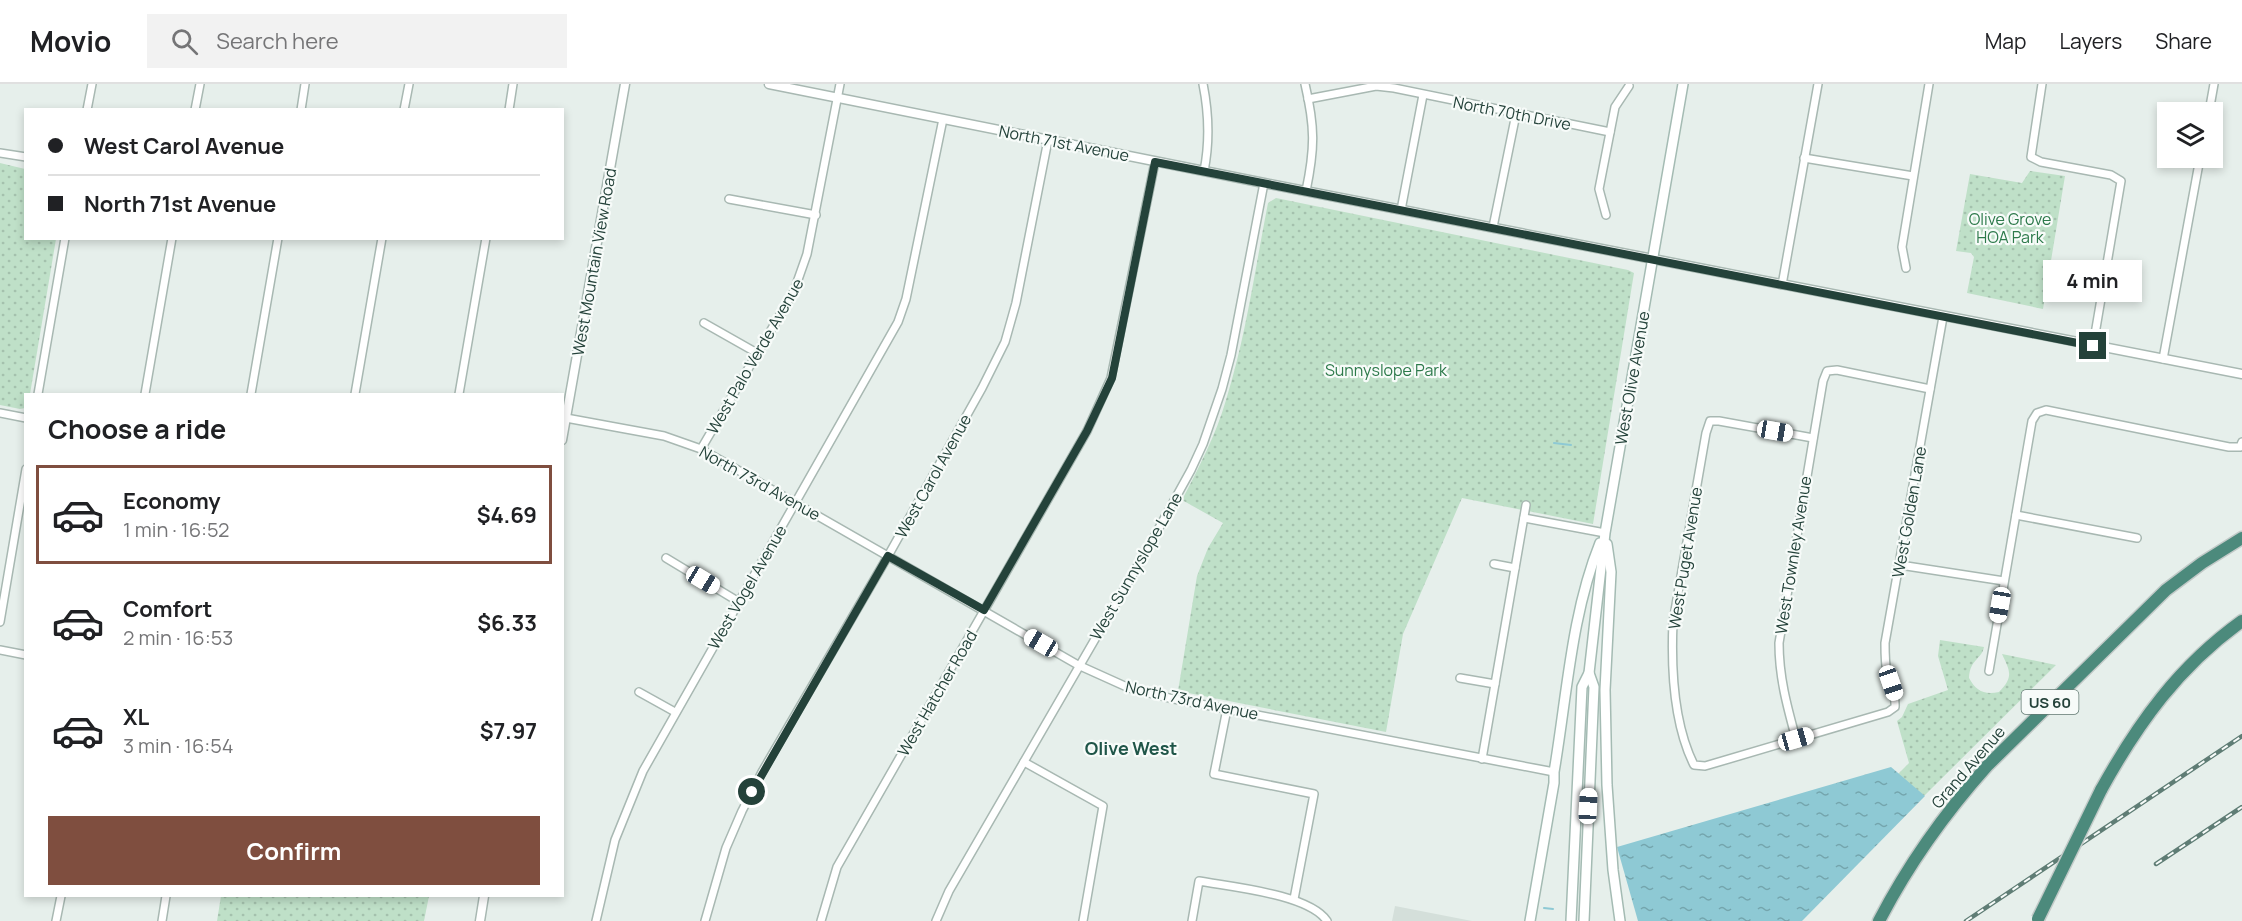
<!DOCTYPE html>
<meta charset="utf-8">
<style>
body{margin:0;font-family:Manrope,sans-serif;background:#f2f2f2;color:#202124;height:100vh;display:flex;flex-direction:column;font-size:22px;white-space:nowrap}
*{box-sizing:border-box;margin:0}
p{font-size:20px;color:#757577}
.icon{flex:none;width:33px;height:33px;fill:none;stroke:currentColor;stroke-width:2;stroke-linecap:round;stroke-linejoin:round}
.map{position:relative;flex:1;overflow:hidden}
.sheet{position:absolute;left:24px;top:309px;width:540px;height:504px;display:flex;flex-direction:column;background:#fff;border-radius:0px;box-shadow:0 3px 9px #0003}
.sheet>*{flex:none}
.banner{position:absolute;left:24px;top:24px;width:540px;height:132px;border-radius:0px;box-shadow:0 3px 9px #0003;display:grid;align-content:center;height:132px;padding:0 24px;background:#fff}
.buttons{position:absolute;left:2157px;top:18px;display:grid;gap:12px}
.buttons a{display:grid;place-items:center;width:66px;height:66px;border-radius:0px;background:#fff;box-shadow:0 3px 9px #0003;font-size:30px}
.end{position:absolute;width:27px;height:27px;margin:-14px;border:8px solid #24423a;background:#fff;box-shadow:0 0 0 3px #fff}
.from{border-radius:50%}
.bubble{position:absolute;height:42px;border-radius:0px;background:#fff;box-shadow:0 3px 9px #0003;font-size:20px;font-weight:700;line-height:42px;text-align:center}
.car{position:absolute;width:18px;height:36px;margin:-18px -9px;border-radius:8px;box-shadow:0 0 4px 2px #0007;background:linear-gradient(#fff 24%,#345 0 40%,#fff 0 76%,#345 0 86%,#fff 0)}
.banner b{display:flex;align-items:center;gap:21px;height:57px;font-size:22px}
.banner b+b{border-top:2px solid #e0e0e0}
.banner i{width:15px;height:15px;background:#202124}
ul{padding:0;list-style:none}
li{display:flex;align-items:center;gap:18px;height:99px;margin:0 12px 9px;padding:0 12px;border:3px solid transparent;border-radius:0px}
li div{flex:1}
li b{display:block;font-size:22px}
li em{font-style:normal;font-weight:700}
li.selected{border-color:#7f4e3f}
li>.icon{width:54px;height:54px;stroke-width:1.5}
h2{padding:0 24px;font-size:27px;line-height:72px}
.action{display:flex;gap:12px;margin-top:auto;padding:12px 24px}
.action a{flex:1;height:69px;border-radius:0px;background:#7f4e3f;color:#fff;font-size:24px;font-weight:700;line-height:69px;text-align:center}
header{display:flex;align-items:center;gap:36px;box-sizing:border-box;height:84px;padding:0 30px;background:#fff;border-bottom:2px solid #e0e0e0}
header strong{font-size:28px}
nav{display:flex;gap:33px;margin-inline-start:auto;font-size:21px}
.search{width:420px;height:54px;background:#f2f2f2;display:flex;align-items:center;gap:15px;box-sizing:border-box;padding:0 21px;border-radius:0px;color:#757577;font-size:22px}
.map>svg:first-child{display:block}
.built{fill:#d4dfda}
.park{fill:url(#park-dots)}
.water{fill:url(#water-ripples)}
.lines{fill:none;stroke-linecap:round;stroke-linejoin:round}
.stream{stroke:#8ec9d4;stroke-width:2}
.minor-casing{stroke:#a8b8b2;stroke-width:10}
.tertiary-casing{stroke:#a8b8b2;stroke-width:11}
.secondary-casing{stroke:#a4bbb3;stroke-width:12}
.trunk-casing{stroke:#c2cac8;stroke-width:15}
.minor{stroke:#fff;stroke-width:7}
.tertiary{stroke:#fff;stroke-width:8}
.secondary{stroke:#fff;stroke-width:9}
.trunk{stroke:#4c8a7c;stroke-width:12}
.rail-casing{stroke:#5f7d75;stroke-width:4.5}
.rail{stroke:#f7fbf9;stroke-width:2;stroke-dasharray:7;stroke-linecap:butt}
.trunk-bridge-casing{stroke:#c2cac8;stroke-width:15;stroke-linecap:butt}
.trunk-bridge{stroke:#4c8a7c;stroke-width:12}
.route{stroke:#24423a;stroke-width:8}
.labels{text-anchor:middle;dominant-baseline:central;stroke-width:4.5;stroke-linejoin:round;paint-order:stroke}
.shield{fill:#f7fbf9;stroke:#637a73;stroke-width:1.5}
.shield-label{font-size:15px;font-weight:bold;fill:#24423a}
.street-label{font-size:16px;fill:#24423a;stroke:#f7fbf9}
.park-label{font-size:16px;fill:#2d7a4b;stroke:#f7fbf9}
.neighbourhood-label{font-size:18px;font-weight:bold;fill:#1f5548;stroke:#f7fbf9}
</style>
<header>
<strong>Movio</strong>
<div class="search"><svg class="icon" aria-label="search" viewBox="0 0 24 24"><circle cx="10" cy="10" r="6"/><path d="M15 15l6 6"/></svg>Search here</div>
<nav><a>Map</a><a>Layers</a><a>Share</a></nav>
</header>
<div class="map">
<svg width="2242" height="837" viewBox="0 0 2242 837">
<defs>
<pattern id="park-dots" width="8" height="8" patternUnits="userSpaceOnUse" patternTransform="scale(1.5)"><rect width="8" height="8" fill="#bfe0c8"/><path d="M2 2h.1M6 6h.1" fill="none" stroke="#a4c1ad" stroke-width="1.8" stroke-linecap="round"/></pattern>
<pattern id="water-ripples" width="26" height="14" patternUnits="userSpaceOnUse" patternTransform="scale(1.5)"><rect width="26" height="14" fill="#8ec9d4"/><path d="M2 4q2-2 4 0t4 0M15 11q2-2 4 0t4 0" fill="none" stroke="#74a5ad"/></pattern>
</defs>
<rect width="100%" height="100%" fill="#e6efeb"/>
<polygon class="built" points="1395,822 1472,837 1392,837"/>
<g class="park">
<polygon points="0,79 25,85 26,154 56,155 30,310 26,310 25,324 20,325 0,321"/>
<polygon points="2030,87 2065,92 2043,225 1967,209 1974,173 1971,169 1956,167 1970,90 2022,99"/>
<path d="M1276 114 1628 186 1634 189 1593 440 1462 414 1403 550 1386 648 1178 607 1197 492 1208 464 1223 439 1182 416C1199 383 1216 351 1226 316 1246 252 1255 185 1268 119Z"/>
<path d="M1940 556 1984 563C1982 575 1970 575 1969 594 1976 607 1984 611 1999 608 2014 593 2010 587 2002 570L2056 581 1924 712 1898 690 1909 679 1897 637 1902 633 1908 620 1948 606 1938 572Z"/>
<polygon points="221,812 429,812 424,837 217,837"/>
</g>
<polygon class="water" points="1891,683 1925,712 1802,837 1638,837 1617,763"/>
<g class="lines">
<g class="stream">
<polyline points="1554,359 1571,361"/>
<polyline points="1544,824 1553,825"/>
</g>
<defs>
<g id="minor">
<path d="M1203 0C1209 30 1210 57 1204 87"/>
<path d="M1305 0C1315 43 1315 64 1306 107"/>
<polyline points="2042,0 2031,73 2041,78 2111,91 2121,97 2093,262"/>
<polyline points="1308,15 1376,2 1394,4 1610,48"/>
<polyline points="87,26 92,0"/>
<polyline points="195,26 200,0"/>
<polyline points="301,26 305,0"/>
<polyline points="404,26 409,0"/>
<polyline points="509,26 513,0"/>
<polyline points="2209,28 2214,0"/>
<polyline points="0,69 26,73"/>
<polyline points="1804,74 1913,92"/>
<polyline points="729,115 816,131"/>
<polyline points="1401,126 1423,11"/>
<polyline points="1606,131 1599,105 1615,23 1629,2"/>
<polyline points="1493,143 1516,30"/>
<polyline points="1906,184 1902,163 1929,0"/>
<polyline points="1782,201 1818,0"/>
<polyline points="704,239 757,269"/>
<polyline points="2163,275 2200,74"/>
<polyline points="38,310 65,154"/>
<polyline points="145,310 172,154"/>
<polyline points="251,310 278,154"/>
<polyline points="355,310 382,154"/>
<polyline points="459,310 486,154"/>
<polyline points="0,329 26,334"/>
<polyline points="566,334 664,352 701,365 1078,581 1129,604 1169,614 1554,688"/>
<path d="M1813 354 1719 337H1710L1706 349 1673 538C1671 584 1673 639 1694 681L1705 682 1888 628 1895 623C1896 610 1890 601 1887 589 1885 579 1885 569 1885 559L1943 233"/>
<polyline points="701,365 794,207 807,170 840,0"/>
<polyline points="2016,431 2137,454"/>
<polyline points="1524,434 1605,449"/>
<polyline points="666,474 739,518"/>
<polyline points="1494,480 1515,484"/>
<polyline points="1900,481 2004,497"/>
<polyline points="0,538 26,385"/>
<polyline points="0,566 26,571"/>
<polyline points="1989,587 2032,337 2037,329 2046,326 2229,363 2240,363 2242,358"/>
<polyline points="1460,594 1495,600"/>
<polyline points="639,608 675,628"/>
<polyline points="1227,625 1214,690 1314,710 1294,815"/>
<path d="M1796 655C1787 622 1779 593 1779 559L1823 297 1827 287 1837 286 1930 305"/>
<polyline points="1482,675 1526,421"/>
<polyline points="1024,678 1103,722 1083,837"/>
<polyline points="56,837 61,812"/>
<polyline points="162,837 166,812"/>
<polyline points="596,837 615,756 643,687 898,238 906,215 943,35"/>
<polyline points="705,837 726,764 742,727 762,688 888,472 982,304 1005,258 1016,219 1048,56"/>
<polyline points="821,837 837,783 1087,347 1111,294 1155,78"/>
<polyline points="936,837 949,807 1149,462 1191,386 1203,360 1222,305 1231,271 1264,99"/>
<path d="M1192 837 1199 797C1231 803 1309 810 1327 837"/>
</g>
<g id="tertiary">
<polyline points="769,0 1264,99 2242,290"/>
<polyline points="562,356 625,0"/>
<polyline points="480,837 484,812"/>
</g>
<g id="secondary">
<polyline points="1607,460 1611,488 1605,606 1607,701 1613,786 1620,837"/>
<path d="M1530 837 1554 699V688C1567 612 1571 531 1600 459"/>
<polyline points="1571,837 1582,603 1589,589 1605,449 1683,0"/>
<polyline points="1584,837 1594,603 1589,589"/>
</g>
<g id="trunk">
<path d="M2101 706C2138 639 2179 582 2242 537"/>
<path d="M1879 837C1908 781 1945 729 1987 682L2166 506 2202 479 2242 454"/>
</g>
</defs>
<use href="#minor" class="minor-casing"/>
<use href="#tertiary" class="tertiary-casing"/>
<use href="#secondary" class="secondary-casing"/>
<use href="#trunk" class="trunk-casing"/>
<use href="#minor" class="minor"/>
<use href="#tertiary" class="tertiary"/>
<use href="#secondary" class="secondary"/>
<use href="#trunk" class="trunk"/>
<defs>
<g id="rail">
<polyline points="2156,780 2242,723"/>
<polyline points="1966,837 2242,652"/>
</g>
</defs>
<use href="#rail" class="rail-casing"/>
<use href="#rail" class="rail"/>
<defs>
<polyline id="trunk-bridge" points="2038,835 2101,706"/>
</defs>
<use href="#trunk-bridge" class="trunk-bridge-casing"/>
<use href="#trunk-bridge" class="trunk-bridge"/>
</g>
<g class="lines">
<polyline class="route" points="752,708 888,472 984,526 1087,347 1112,294 1155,78 2093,262"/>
</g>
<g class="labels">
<rect class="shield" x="2021.5" y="606" width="57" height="24" rx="4.5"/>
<g class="shield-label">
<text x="2050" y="618">US 60</text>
</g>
<g class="street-label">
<text transform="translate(1512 29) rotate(11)">North 70th Drive</text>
<text transform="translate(1064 59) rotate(11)">North 71st Avenue</text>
<text transform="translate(594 178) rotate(-80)">West Mountain View Road</text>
<text transform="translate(755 272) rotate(-60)">West Palo Verde Avenue</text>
<text transform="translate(1632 294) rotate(-80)">West Olive Avenue</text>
<text transform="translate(933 392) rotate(-61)">West Carol Avenue</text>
<text transform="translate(760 399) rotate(29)">North 73rd Avenue</text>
<text transform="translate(1909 428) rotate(-80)">West Golden Lane</text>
<text transform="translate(1793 471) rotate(-81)">West Townley Avenue</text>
<text transform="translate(1685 474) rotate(-81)">West Puget Avenue</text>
<text transform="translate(1136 482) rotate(-60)">West Sunnyslope Lane</text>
<text transform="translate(747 503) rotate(-60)">West Vogel Avenue</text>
<text transform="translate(937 609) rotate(-60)">West Hatcher Road</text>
<text transform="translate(1192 616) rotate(12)">North 73rd Avenue</text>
<text transform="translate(1968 683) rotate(-49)">Grand Avenue</text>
</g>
<g class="park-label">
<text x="2010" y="135">Olive Grove<tspan x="2010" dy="18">HOA Park</tspan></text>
<text x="1386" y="286">Sunnyslope Park</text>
</g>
<g class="neighbourhood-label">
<text x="1131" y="664">Olive West</text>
</g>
</g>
</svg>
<div class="buttons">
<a><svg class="icon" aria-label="layers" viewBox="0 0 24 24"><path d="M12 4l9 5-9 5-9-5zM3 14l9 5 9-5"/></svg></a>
</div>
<i class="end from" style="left:752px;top:708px"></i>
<i class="end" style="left:2093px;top:262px"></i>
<div class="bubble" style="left:2043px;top:176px;width:99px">4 min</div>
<i class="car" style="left:1775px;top:347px;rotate:100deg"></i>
<i class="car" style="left:703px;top:496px;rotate:121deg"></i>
<i class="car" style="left:2000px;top:521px;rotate:190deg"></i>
<i class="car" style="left:1041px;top:559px;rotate:300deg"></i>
<i class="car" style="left:1891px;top:599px;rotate:161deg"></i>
<i class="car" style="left:1796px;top:655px;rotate:74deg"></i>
<i class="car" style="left:1588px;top:722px;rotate:3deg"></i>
<div class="banner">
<b><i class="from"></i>West Carol Avenue</b>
<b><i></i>North 71st Avenue</b>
</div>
<section class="sheet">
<h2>Choose a ride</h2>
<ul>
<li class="selected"><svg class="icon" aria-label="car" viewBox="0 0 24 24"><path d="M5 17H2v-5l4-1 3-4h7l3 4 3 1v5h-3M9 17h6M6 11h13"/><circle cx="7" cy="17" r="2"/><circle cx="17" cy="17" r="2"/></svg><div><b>Economy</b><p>1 min · 16:52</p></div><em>$4.69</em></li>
<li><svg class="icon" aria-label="car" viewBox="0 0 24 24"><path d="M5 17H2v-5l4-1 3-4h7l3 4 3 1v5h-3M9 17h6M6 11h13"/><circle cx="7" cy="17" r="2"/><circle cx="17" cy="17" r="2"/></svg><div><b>Comfort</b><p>2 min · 16:53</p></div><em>$6.33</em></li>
<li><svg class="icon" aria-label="car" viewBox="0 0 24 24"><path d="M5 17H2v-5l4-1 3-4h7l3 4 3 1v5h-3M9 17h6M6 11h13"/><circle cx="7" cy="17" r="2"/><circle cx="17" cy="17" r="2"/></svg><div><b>XL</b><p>3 min · 16:54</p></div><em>$7.97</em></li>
</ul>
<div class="action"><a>Confirm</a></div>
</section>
</div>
